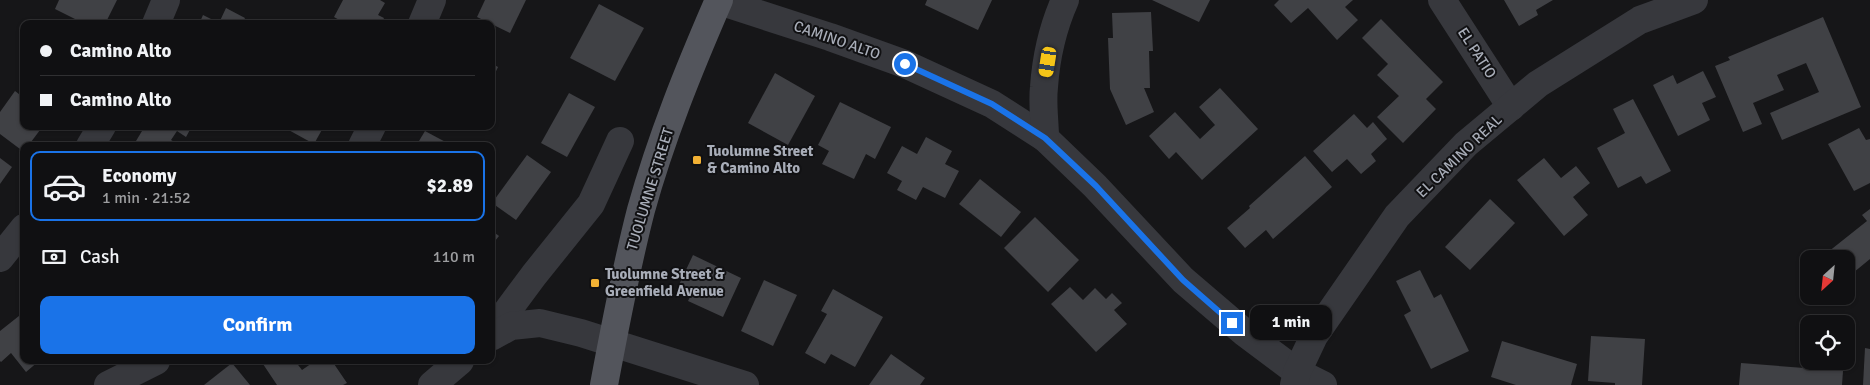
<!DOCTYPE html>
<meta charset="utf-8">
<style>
body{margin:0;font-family:Signika,sans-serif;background:#1e1e20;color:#f1f3f6;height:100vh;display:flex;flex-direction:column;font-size:19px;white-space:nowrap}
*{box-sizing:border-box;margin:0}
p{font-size:16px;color:#9c9d9f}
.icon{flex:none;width:28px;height:28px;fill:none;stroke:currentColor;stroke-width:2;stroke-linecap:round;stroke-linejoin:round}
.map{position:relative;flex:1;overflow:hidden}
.drawer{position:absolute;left:20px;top:142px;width:475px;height:222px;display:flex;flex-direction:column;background:#101012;border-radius:10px;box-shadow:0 1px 4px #0004,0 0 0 1px #303032}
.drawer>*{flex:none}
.hud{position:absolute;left:20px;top:20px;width:475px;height:110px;border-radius:10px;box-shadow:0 1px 4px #0004,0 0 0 1px #303032;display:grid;align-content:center;height:110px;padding:0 20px;background:#101012}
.needle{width:32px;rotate:207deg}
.buttons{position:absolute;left:1800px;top:250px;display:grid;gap:10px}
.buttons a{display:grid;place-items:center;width:55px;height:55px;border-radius:10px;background:#101012;box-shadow:0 1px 4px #0004,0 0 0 1px #303032;font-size:25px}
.end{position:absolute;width:22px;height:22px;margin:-11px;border:6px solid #1a73e8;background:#fff;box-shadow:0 0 0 2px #fff}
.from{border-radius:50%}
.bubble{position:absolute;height:35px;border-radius:10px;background:#101012;box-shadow:0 1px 4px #0004,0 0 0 1px #303032;font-size:16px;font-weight:700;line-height:35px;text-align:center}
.car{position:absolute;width:15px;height:30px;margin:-15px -8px;border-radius:6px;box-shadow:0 0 4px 1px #0007;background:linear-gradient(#f5c518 24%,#345 0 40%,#f5c518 0 76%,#345 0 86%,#f5c518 0)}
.hud b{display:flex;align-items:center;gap:18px;height:48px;font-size:19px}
.hud b+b{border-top:1px solid #303032}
.hud i{width:12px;height:12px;background:#f1f3f6}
ul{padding:9px 0 0;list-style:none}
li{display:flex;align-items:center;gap:15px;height:70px;margin:0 10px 8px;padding:0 10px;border:2px solid transparent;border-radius:10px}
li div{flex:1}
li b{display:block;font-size:19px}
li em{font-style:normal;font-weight:700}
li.current{border-color:#1a73e8}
li>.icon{width:45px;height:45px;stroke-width:1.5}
.pay{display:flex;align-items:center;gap:12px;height:55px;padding:0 20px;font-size:19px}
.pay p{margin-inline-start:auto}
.primary-button{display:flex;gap:10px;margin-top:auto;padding:10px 20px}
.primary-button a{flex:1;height:58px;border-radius:10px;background:#1a73e8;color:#fff;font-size:20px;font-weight:700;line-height:58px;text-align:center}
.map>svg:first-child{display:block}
.building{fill:#404145}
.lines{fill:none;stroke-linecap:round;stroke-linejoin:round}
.minor{stroke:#37383d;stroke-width:28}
.major{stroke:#53555c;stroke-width:28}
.route{stroke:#1a73e8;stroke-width:6}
.poi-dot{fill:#f2b134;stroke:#111113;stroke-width:2}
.labels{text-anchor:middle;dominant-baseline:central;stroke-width:4;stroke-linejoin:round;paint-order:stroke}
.street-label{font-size:15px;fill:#a8adb8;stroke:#111113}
.poi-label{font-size:15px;font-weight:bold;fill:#a8adb8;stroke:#111113;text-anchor:start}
</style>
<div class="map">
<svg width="1870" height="385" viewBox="0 0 1870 385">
<rect width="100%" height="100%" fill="#161618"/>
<g class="building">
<polygon points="59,0 117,0 105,24 85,24 55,9"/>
<polygon points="343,0 380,0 385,3 378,15 384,18 381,24 340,24 341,21 334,17"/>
<polygon points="485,0 526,0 510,33 477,17"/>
<polygon points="927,0 992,0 978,30 925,5"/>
<polygon points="1152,0 1210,0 1199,22"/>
<polygon points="1279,0 1353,0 1345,7 1358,20 1337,40 1308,8 1291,23 1274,5"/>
<polygon points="1504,0 1553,0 1536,10 1538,15 1519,26"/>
<polygon points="599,4 644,28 615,81 570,58"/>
<polygon points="226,8 245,18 242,24 199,24 203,15 219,23"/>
<polygon points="1151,12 1153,51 1149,51 1150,88 1144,88 1154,112 1126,125 1110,89 1108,38 1113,38 1112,13"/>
<polygon points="1823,17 1861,107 1782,140 1770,113 1819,92 1806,63 1777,75 1784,90 1753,103 1762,124 1743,132 1715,66 1730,60 1728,57"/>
<polygon points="1381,19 1443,82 1426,99 1436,109 1403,143 1377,117 1399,96 1377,75 1388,64 1362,38"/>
<polygon points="491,63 498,67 491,82"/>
<polygon points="1703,71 1716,97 1702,103 1710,120 1678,136 1653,85 1673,75 1677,84"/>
<polygon points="775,73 815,96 788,145 748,123"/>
<polygon points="1220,88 1258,129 1202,180 1176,152 1169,159 1149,136 1175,112 1200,139 1215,125 1199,107"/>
<polygon points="15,91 24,98 24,126 43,126 28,146 24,146 24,152 0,134 0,112"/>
<polygon points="569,93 595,107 567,157 541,143"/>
<polygon points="1633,99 1671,171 1646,184 1641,176 1618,188 1597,148 1625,133 1613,109"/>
<polygon points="840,102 891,127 875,159 866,154 854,179 822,164 829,151 818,145"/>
<polygon points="1354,114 1367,128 1373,122 1387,139 1371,154 1376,161 1361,174 1347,159 1332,172 1313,151"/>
<polygon points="145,126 156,126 162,129 164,126 192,126 186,137 177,131 171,140 181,146 133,146"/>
<polygon points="286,126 324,126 314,144 285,128"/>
<polygon points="1859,128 1866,140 1870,139 1870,183 1854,191 1828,144"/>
<polygon points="425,131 453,146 416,146"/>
<polygon points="926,137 952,151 945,164 959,171 945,198 923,187 916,200 897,190 902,181 887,173 902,146 917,154"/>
<polygon points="527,155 551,172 516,220 492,203"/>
<polygon points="1305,156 1332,187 1273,239 1266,230 1245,248 1227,228 1250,208 1249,206"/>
<polygon points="0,158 12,167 0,184"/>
<polygon points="1544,158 1561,178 1576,166 1590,183 1573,197 1588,215 1564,236 1517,180"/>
<polygon points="980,179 1021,212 1001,237 959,204"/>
<polygon points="1490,199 1515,223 1470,270 1445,247"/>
<polygon points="1870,209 1870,259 1848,277 1846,275 1846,259 1833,259 1828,252 1867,221 1862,215"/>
<polygon points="1035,217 1079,260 1048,292 1004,248"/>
<polygon points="491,230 499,236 491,246"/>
<polygon points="693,255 741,278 723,317 688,301 690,297 676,291"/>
<polygon points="1420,270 1434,298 1441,294 1469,351 1431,369 1404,315 1411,311 1396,281"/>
<polygon points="764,280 797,295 773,346 741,331"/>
<polygon points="1070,287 1083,300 1095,288 1106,299 1112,293 1122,303 1114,310 1127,324 1096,352 1051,304"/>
<polygon points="833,289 883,317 855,367 831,354 825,364 805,353 827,314 821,311"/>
<polygon points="24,312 24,361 39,361 26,372 11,353 1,362 0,361 0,331"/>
<polygon points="1591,336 1645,339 1642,385 1615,385 1615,383 1588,381"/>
<polygon points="1502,341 1577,364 1571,385 1516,385 1491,377"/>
<polygon points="1865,348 1870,349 1870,385 1863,385"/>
<polygon points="891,354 925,378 920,385 869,385"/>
<polygon points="261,361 295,361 302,370 315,361 332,361 347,383 343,385 277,385"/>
<polygon points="232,363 250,385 204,385"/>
<polygon points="1741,363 1843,371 1842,385 1739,385"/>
</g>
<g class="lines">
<g class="minor">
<polyline points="1442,0 1511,107"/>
<polyline points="719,1 830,37 905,64 992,104 1045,138 1095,186 1183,280 1245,333 1297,372 1323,385"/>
<polyline points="156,24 166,0"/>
<polyline points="422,24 432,0"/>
<path d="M1045 138C1045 122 1042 104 1044 87 1046 58 1053 27 1065 0"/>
<polyline points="90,146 102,126"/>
<polyline points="362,146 372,126"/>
<polyline points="0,258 24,228"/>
<polyline points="491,333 534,275 591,204 620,141"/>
<polyline points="491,337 511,326 540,323 581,333 745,385"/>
<polyline points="108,385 156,361"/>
<polyline points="432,385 460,361"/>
<polyline points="1294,385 1297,372 1314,336 1397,216 1466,144 1538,84 1640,20 1694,0"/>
</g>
<path class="major" d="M604 385C615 326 626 268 641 210 661 138 689 69 719 0"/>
</g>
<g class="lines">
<polyline class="route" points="905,64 992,104 1045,138 1096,186 1183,280 1232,323"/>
</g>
<g class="poi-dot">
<rect x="692" y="155" width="10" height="10" rx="2.5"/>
<rect x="590" y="278" width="10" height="10" rx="2.5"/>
</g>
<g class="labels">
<g class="street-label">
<text transform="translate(837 40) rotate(19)">CAMINO ALTO</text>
<text transform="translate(1477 53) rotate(57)">EL PATIO</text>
<text transform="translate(1459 156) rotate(-44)">EL CAMINO REAL</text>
<text transform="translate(650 189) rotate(-73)">TUOLUMNE STREET</text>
</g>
<g class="poi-label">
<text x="707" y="151">Tuolumne Street<tspan x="707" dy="17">&amp; Camino Alto</tspan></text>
<text x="605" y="274">Tuolumne Street &amp;<tspan x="605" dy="17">Greenfield Avenue</tspan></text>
</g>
</g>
</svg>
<div class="buttons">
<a><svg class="needle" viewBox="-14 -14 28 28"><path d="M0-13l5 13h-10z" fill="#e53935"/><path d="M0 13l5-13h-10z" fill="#9c9d9f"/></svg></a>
<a><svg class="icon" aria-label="locate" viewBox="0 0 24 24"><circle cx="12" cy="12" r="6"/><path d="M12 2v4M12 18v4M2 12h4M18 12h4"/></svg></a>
</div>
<i class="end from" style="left:905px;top:64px"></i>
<i class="end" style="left:1232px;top:323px"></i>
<div class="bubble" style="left:1250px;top:305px;width:82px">1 min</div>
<i class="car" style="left:1048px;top:62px;rotate:189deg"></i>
<div class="hud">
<b><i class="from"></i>Camino Alto</b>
<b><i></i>Camino Alto</b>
</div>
<section class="drawer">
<ul>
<li class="current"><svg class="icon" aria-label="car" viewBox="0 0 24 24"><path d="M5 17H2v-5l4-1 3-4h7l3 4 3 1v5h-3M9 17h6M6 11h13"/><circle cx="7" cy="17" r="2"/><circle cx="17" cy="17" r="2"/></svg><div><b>Economy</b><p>1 min · 21:52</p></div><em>$2.89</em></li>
</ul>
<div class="pay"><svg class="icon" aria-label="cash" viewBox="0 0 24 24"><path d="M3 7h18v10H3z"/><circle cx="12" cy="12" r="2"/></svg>Cash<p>110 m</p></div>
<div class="primary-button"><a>Confirm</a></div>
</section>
</div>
